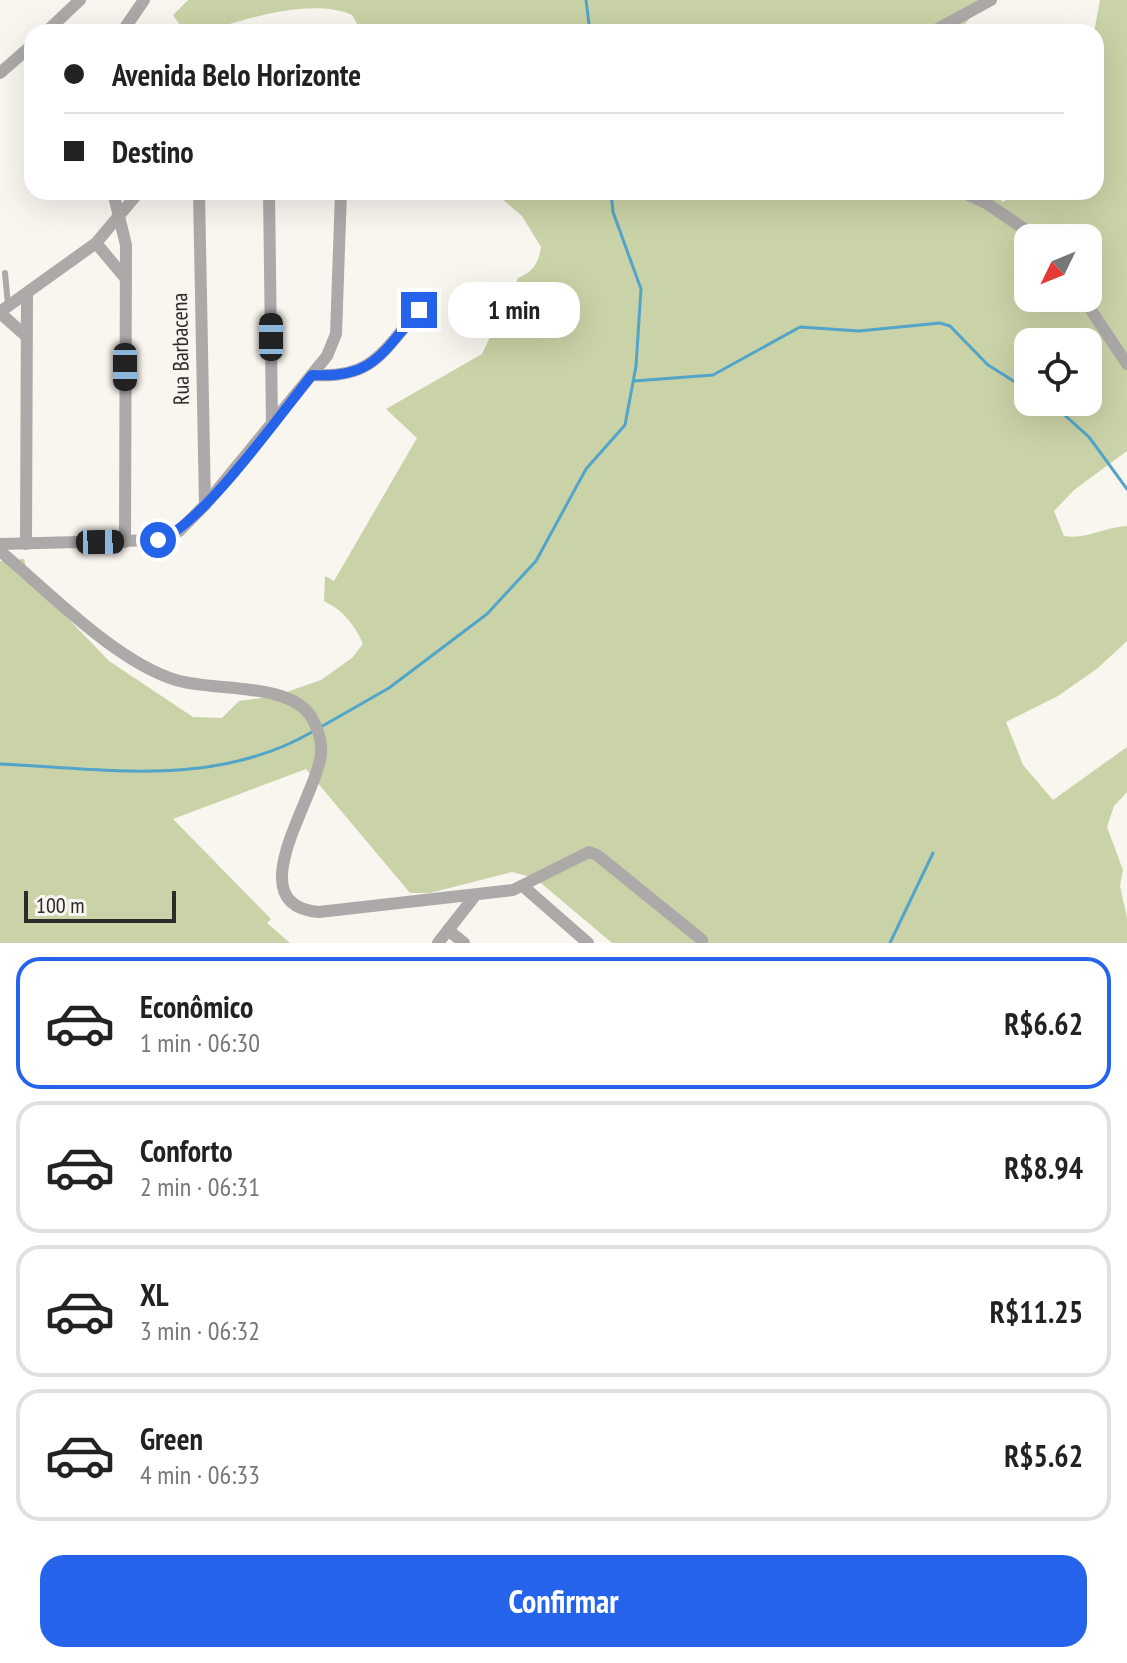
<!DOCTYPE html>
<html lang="pt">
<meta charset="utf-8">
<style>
body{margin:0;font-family:"PT Sans Narrow",sans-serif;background:#f6f6f6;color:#222;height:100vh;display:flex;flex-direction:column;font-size:30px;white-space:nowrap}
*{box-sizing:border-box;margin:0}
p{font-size:26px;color:#767676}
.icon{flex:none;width:44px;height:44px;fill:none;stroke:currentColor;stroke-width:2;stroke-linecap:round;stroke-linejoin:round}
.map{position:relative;height:943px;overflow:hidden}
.panel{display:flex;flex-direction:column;background:#fff;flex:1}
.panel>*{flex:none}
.hud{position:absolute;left:24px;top:24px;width:1080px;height:176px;border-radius:24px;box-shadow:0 8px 32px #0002;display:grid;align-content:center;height:176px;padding:0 40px;background:#fff}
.needle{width:52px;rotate:227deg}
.tools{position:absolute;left:1014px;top:224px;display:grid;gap:16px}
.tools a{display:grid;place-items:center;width:88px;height:88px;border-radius:16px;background:#fff;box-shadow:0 8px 32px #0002;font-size:40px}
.scale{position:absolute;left:24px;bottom:20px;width:152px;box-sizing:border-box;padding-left:8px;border:4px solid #2d2b29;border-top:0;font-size:22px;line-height:28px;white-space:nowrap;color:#2d2b29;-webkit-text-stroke:6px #f9f5ef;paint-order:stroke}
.end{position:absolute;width:36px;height:36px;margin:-18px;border:10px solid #2563eb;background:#fff;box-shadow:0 0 0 4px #fff}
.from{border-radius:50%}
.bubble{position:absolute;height:56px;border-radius:24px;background:#fff;box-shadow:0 8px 32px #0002;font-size:26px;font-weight:700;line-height:56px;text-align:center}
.car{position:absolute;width:24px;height:48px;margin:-24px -12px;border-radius:10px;box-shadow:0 0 6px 2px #0007;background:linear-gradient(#222 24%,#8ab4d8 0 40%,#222 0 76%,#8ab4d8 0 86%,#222 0)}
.hud b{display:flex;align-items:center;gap:28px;height:76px;font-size:30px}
.hud b+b{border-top:2px solid #e0e0e0}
.hud i{width:20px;height:20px;background:#222}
ul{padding:14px 0 0;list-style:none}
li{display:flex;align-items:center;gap:24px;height:132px;margin:0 16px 12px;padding:0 24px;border:4px solid #e0e0e0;border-radius:24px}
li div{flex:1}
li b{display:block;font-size:30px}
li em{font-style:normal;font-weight:700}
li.active{border-color:#2563eb}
li>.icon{width:72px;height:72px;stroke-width:1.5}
.primary-button{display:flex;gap:16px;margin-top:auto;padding:16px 40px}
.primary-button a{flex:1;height:92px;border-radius:24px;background:#2563eb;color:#fff;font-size:32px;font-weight:700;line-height:92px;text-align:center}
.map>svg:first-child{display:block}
.green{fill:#cad2a7;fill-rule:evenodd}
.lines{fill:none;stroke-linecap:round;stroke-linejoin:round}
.stream{stroke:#52a5c9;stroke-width:3}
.service{stroke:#aca9a8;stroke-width:6}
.minor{stroke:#aca9a8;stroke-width:12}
.route{stroke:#2563eb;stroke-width:10}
.labels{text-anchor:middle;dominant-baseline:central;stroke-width:6;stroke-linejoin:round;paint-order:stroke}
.street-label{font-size:22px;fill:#2d2b29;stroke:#f9f5ef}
</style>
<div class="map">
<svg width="1127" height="943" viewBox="0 0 1127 943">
<rect width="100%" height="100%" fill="#f9f5ef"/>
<g class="green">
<path d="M188 0H985L958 32H362L352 15C321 1 272 12 240 21 224 25 208 34 191 31 182 30 178 22 173 15Z"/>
<path d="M1100 0H1127V451L1074 490 1054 511 1064 536C1086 540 1104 527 1127 526V641L1098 668 1058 696 1006 722 1023 765 1053 800 1127 747V792L1114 806 1107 827 1123 870 1120 886 1127 918V943H612L535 878 512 872 430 893H410L306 769 173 819 271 919 267 923 290 943H0V561L24 559 29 578 109 661 193 717 222 718 239 701 275 696 321 680 352 658 363 644C355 625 343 610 324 601L325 576 334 581 417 438 386 409 482 354 518 278C534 271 538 264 541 247L522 216 494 192H984L1004 202 1010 192H1096L1094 32ZM1028 238H1088V298H1028ZM1028 342H1088V402H1028Z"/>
</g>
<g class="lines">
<g class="stream">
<polyline points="586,0 590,32"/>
<polyline points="634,381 713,375 800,327 859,331 940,323 950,326 988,365 1028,390"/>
<polyline points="1050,402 1089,437 1127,489"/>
<polyline points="319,728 389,688 487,614 536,561 586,469 625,425 636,366 641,289 613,212 611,192"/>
<path d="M0 764C107 769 215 788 312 732"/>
<polyline points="890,943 933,853"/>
</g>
<polyline class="service" points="5,273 8,305"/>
<g class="minor">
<polyline points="46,32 80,0"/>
<polyline points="122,32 144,0"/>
<polyline points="932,32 991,0"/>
<polyline points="0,73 32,45"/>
<polyline points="113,192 126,245 125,542"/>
<polyline points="199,192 205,505"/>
<polyline points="269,192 272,424"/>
<polyline points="962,192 986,203 1038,238"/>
<polyline points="96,243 126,279"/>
<polyline points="1083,298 1127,364"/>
<polyline points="0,312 96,243 139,192"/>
<polyline points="0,313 26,336"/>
<path d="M312 375C373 379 382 352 419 310"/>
<polyline points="0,544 158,540 179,531 205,505 327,356 336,334 341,192"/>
<polyline points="26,544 27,294"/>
<path d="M0 551C49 592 116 662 176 680 214 692 290 681 312 718 318 729 322 741 321 753 318 796 236 905 319 912L513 890 589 852 597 855 702 940"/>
<polyline points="524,887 588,943"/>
<polyline points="448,930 464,943"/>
<polyline points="438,943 474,897"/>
</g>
</g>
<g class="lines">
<path class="route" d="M158 540C199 529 282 412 312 375 373 379 383 352 419 310"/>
</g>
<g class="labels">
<g class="street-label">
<text transform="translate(180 349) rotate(-91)">Rua Barbacena</text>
</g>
</g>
</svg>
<div class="tools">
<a><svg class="needle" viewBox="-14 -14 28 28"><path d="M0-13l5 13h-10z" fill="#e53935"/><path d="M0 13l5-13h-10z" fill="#767676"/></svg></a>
<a><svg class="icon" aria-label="locate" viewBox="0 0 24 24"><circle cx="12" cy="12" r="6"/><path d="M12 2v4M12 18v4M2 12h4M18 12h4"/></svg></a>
</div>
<div class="scale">100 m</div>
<i class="end from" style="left:158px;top:540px"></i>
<i class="end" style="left:419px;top:310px"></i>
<div class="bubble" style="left:448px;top:282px;width:132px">1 min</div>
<i class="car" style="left:271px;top:337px;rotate:0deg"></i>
<i class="car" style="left:125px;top:367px;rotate:180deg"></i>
<i class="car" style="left:100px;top:542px;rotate:89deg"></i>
<div class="hud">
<b><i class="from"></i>Avenida Belo Horizonte</b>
<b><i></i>Destino</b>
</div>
</div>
<section class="panel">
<ul>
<li class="active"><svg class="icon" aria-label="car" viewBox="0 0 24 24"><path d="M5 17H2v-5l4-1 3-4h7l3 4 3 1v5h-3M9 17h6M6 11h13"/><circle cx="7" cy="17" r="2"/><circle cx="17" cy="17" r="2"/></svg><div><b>Econômico</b><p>1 min · 06:30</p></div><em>R$6.62</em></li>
<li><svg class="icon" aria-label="car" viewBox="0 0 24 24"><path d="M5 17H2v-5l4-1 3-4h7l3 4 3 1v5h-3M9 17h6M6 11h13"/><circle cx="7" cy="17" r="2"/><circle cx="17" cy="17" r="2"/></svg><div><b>Conforto</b><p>2 min · 06:31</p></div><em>R$8.94</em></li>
<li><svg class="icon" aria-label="car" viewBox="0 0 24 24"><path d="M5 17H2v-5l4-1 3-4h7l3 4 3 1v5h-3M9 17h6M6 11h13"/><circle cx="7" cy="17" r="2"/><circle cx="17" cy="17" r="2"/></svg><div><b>XL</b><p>3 min · 06:32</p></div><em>R$11.25</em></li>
<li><svg class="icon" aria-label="car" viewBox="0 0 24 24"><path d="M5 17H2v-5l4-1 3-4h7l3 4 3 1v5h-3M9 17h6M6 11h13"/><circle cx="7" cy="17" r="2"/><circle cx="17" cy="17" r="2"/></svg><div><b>Green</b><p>4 min · 06:33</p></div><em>R$5.62</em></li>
</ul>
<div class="primary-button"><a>Confirmar</a></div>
</section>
